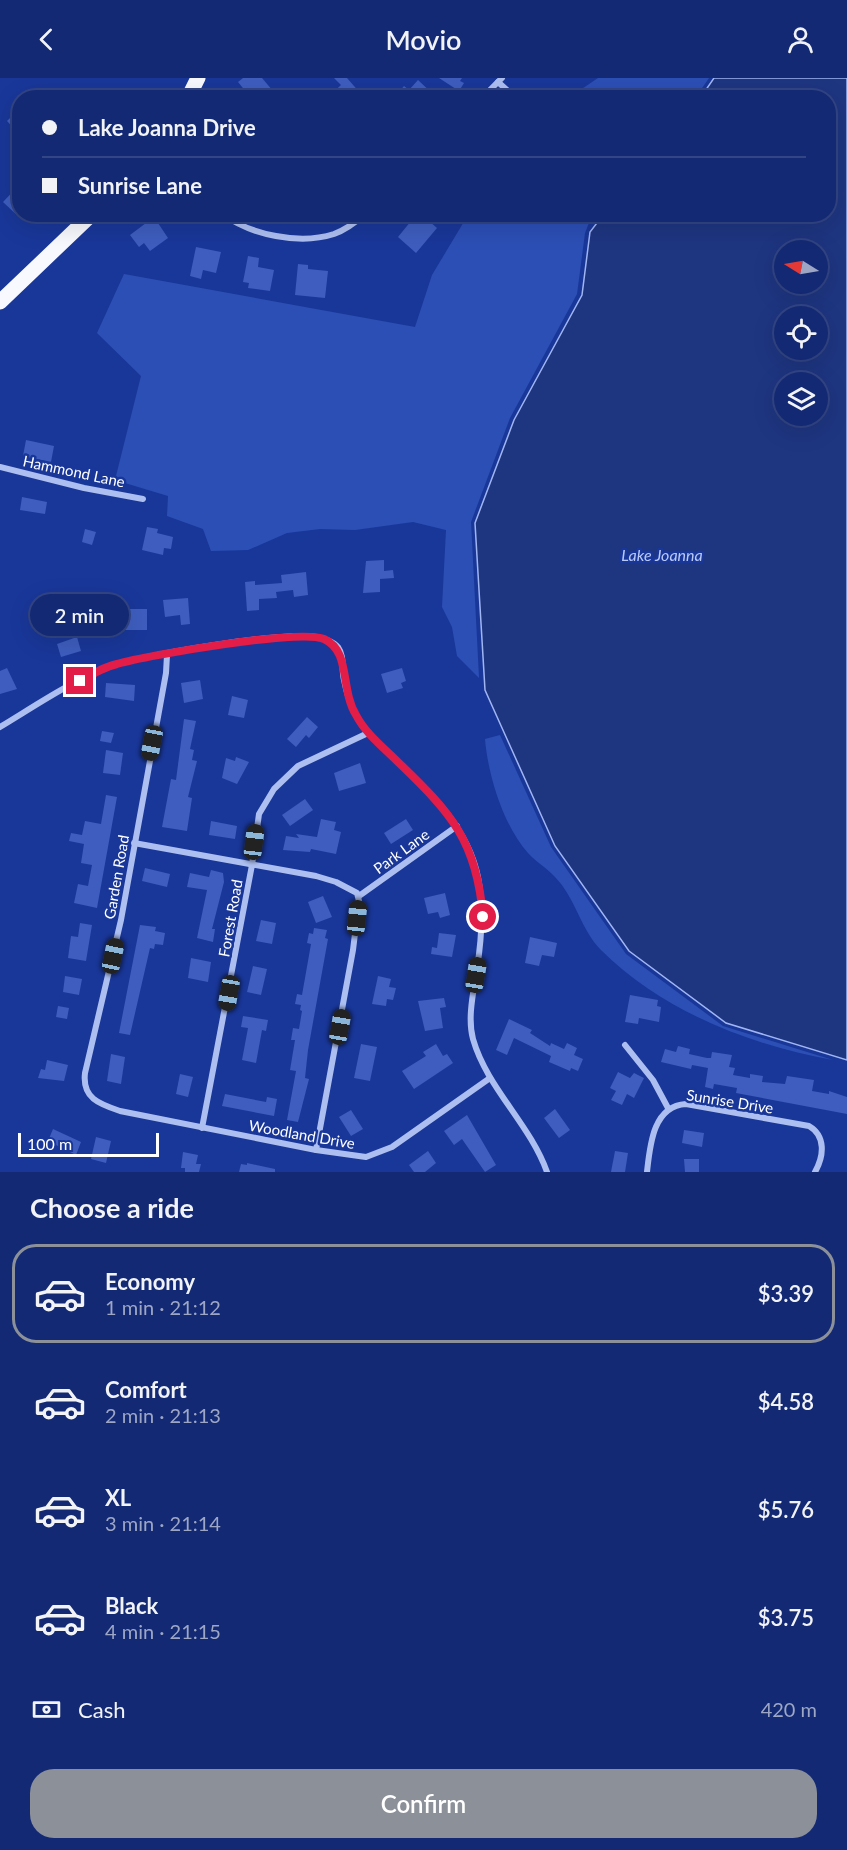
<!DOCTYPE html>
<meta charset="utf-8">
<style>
body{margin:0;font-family:Lato,sans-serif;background:#20357b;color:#f1f3f6;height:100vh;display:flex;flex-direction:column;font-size:22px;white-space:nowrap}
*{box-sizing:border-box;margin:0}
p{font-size:20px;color:#9da6c4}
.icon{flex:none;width:33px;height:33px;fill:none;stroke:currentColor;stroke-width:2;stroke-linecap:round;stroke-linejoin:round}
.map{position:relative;height:1094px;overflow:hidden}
.details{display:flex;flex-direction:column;background:#132973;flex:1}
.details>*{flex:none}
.top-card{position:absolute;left:12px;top:12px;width:824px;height:132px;border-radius:24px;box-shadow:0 6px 24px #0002,0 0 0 2px #324585;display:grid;align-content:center;height:132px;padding:0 30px;background:#132973}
.needle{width:39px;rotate:281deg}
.tools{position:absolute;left:774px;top:162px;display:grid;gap:12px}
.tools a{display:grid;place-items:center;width:54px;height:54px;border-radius:50%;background:#132973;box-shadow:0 6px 24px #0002,0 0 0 2px #324585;font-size:30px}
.scale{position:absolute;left:18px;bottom:15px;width:141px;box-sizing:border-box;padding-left:6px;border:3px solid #fff;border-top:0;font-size:16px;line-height:21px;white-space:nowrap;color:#fff;-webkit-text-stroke:4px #193799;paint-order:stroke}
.end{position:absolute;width:27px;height:27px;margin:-14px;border:8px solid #e11d48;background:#fff;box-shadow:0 0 0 3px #fff}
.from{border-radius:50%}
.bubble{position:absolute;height:42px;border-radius:21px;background:#132973;box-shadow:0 6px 24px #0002,0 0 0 2px #324585;font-size:20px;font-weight:600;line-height:42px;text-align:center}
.car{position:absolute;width:18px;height:36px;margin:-18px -9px;border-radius:8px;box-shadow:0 0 4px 2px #0007;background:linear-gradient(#222 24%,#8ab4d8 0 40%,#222 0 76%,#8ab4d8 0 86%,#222 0)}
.top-card b{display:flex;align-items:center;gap:21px;height:57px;font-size:22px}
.top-card b+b{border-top:2px solid #324585}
.top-card i{width:15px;height:15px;background:#f1f3f6}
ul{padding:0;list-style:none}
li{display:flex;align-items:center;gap:18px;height:99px;margin:0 12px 9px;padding:0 18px;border:3px solid transparent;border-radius:24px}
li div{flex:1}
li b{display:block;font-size:22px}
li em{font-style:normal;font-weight:600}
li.selected{border-color:#8c9099}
li>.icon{width:54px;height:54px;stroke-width:1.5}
h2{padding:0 30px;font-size:27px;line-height:72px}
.pay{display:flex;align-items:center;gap:15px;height:66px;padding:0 30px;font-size:22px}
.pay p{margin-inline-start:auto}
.action{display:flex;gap:12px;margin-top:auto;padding:12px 30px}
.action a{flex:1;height:69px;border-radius:24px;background:#8c9099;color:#fff;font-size:24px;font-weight:600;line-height:69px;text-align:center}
header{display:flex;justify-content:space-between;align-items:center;height:78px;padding:0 30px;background:#132973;font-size:27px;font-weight:600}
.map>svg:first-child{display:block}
.green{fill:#2c4fb6}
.water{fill:#1e3580;stroke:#a0b6f3;stroke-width:1.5;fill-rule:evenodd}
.building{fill:#3e5dbe}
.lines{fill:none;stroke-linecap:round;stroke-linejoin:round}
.street{stroke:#adbff1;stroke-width:6}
.primary{stroke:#f7f9ff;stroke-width:15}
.route{stroke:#e11d48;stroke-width:8}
.labels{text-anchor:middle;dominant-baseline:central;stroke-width:5;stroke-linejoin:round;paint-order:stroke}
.street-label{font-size:15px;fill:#fff;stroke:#193799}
.water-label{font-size:16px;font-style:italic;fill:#bacaf8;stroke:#193799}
</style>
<header><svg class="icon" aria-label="back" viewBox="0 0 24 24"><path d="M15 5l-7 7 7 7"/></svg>Movio<svg class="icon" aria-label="person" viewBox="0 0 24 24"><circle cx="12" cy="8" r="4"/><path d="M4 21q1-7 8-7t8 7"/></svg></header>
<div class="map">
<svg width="847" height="1094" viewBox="0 0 847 1094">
<rect width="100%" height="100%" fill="#193799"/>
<g class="green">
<polygon points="598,0 709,0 696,19 570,19"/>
<polygon points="468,137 592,137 585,155 577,216 510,340 471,444 479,600 457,578 452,549 442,529 446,452 413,444 355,452 320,451 287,455 248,472 211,473 203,451 167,438 168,418 115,402 141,298 97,255 124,196 415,249 432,197"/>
<path d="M500 657 551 769 626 876 723 948 833 982C750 967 662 933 601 872 581 852 575 819 555 799 547 790 536 784 528 775 503 747 488 697 485 661Z"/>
</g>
<path class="water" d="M714 0H847V982L726 945 629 873 555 768 485 612 475 445 514 342 582 217 590 154 603 137 828 136V20L701 19ZM784 172H818V206H784ZM784 238H818V272H784ZM784 304H818V338H784Z"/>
<g class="building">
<polygon points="243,0 262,0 273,13 266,20 251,20 238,4"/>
<polygon points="334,0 347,0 361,16 357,20 327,20 341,7"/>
<polygon points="439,0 462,0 460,3 464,5 459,13"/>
<polygon points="418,2 437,20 394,20 404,8 409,12"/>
<polygon points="20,30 20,70 10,61 17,54 7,43"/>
<polygon points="20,106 20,140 3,124"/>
<polygon points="403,136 421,136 437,150 416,175 398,159 411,143"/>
<polygon points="154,139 168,160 150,173 144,165 139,169 130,157"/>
<polygon points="196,169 221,174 216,195 203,192 201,201 190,198"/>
<polygon points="248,178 259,180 258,189 274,192 270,213 248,210 249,205 243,204"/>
<polygon points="298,186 308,187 308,191 328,193 325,220 295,217"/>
<polygon points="26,362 54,368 51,384 23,378"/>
<polygon points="22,419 47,424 45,436 20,432"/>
<polygon points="147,449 158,451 157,455 173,459 171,471 164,470 163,477 142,472"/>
<polygon points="85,451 96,454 92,467 82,464"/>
<polygon points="384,482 384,493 393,492 394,500 380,501 380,514 363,515 366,483"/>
<polygon points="306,494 308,517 294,519 293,512 276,514 277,520 259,521 259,532 247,533 245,504 255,503 255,507 282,505 281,497"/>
<polygon points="188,520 190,546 181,547 180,537 165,539 163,522"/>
<rect x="124" y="531" width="23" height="21"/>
<polygon points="77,559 81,573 61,579 57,566"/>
<polygon points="7,590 17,611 0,616 0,593"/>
<polygon points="402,590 406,603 401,605 403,610 387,615 381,596"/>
<polygon points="200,602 203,621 184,625 181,605"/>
<polygon points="106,605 135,607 134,623 105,619"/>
<polygon points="232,618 248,622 244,640 228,637"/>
<polygon points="307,639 318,649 309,660 306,657 296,669 287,661"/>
<polygon points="184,641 196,643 190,671 194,672 192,682 197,683 188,719 192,720 187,753 162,749 171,701 176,702"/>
<polygon points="102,653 114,655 111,665 100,663"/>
<polygon points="106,672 123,675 120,697 103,695"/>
<polygon points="236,679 249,684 237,706 222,700 226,680 235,683"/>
<polygon points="360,685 366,705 339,713 334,695"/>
<polygon points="106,717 117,719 97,830 74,825 78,806 88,808 92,787 81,785 84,766 69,763 71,755 82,757 85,743 101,746"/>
<polygon points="305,721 313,732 290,748 282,737"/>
<polygon points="321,741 336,744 334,752 341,754 336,776 311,771 310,774 283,772 286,758 299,760 296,756 317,759"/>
<polygon points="406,741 413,752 391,766 384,755"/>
<polygon points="211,743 237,748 235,761 209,757"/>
<polygon points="145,790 170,796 167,809 142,803"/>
<polygon points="211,792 223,795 224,804 212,851 215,851 213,864 197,860 207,812 187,809 190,795 209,799"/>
<polygon points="445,815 450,837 440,840 438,834 428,836 424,820"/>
<polygon points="323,818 332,839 316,845 308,824"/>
<polygon points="261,842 276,845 272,866 256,863"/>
<polygon points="80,845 92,847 86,883 68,880 71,858 78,859"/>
<polygon points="140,847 156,849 155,853 165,855 163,867 155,866 154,871 150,870 130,957 119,955"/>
<polygon points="314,850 327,852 325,860 328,861 308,972 305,1000 309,1001 298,1044 287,1042 296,993 290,992 295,962 291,962 293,950 299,951 302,933 300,932 301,927 295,926 297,916 302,917 311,866 307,865 309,855 313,856"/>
<polygon points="439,855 456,857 452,879 431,876 432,869 437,870"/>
<polygon points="530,859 557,865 554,879 542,877 539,888 525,885"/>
<polygon points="191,880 211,884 208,904 188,900"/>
<polygon points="253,888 267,891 261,917 247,914"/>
<polygon points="65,898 82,901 79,917 63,914"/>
<polygon points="378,898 391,901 389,909 396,910 393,922 387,921 386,928 372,926"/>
<polygon points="630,917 658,922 657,928 661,929 659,944 639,940 638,946 625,944"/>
<polygon points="444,920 446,929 440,930 443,950 425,953 418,923"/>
<polygon points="58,928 69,930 67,941 56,939"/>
<polygon points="243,938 268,942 266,953 262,952 256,985 242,982 248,950 241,949"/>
<polygon points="509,941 532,952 530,955 550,968 551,965 564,971 567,965 577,970 574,977 583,981 578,993 571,990 570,993 549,984 551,978 514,960 507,977 496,972"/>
<polygon points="361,966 377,969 370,1003 354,1000"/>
<polygon points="436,966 443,978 447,976 453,985 414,1011 402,993 426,978 423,974"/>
<polygon points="678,968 690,971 689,976 707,980 711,980 712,974 732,977 729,989 735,990 733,997 750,1000 750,996 763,998 762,1004 785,1006 787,998 814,1002 812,1013 829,1016 829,1013 847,1019 847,1036 736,1015 737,1010 714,1006 713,1011 705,1009 708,990 692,987 691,991 661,984 665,971 676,974"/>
<polygon points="111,976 125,979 121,1006 107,1003"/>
<polygon points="47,982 68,987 64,1003 38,1000 41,991 45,992"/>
<polygon points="618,994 630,1000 634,995 644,1000 634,1020 627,1016 622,1027 611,1022 616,1013 610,1010"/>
<polygon points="180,996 193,999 188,1019 176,1016"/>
<polygon points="225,1016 266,1024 267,1019 277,1021 274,1038 222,1028"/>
<polygon points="555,1031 570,1052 559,1060 544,1040"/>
<polygon points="351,1032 363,1051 351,1058 339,1039"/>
<polygon points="467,1037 496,1087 485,1094 462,1061 454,1067 444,1053"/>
<polygon points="53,1051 81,1064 76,1077 48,1063"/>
<polygon points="684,1052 704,1055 702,1069 682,1065"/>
<polygon points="96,1059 111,1063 106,1085 91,1081"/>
<polygon points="428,1073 436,1085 425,1094 414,1094 409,1087"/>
<polygon points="615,1073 628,1075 625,1094 611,1094"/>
<polygon points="183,1074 198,1077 196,1086 201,1086 199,1094 185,1094 185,1090 181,1090"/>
<polygon points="684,1081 699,1081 699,1094 685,1094"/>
<polygon points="247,1085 275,1091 275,1094 239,1094 241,1086 247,1087"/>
</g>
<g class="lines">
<g class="street">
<polyline points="498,4 509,14"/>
<polyline points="482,20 502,0"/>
<path d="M223 136C250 157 300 167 334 156 345 152 356 144 365 136"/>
<polyline points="0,389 84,410 143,421"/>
<path d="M167 577 166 595 121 842 85 995C82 1020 99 1026 120 1033L316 1072 366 1079 392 1069 490 1000"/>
<path d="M0 649C35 628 71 603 109 589 139 577 287 553 317 559 323 560 334 564 338 569 345 579 341 591 344 602 348 622 355 642 370 657 412 700 465 737 478 799 484 830 482 859 477 890 474 912 467 939 473 961 487 1010 530 1046 547 1094"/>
<polyline points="134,765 316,798 336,804 357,815 359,823 353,872 316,1072"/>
<polyline points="359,818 457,748"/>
<polyline points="625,967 653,1002 668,1030"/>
<polyline points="202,1050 252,787 259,736 274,711 298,688 368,655"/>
<path d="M647 1094C650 1067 653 1028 686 1026L809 1048C826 1058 824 1078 815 1094"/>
</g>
<g class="primary">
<polyline points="188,20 198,0"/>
<polyline points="0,224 92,136"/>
</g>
</g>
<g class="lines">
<path class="route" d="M80 603C92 596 104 589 117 586 148 577 300 551 324 561 351 573 340 611 356 637 366 656 383 669 398 684 451 735 477 763 483 839"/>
</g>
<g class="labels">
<g class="street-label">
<text transform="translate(74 393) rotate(12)">Hammond Lane</text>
<text transform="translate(401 773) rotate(-36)">Park Lane</text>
<text transform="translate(116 799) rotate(-80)">Garden Road</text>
<text transform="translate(230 840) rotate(-80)">Forest Road</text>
<text transform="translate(730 1023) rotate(9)">Sunrise Drive</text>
<text transform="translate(302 1056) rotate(10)">Woodland Drive</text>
</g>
<g class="water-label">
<text x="662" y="476">Lake Joanna</text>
</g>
</g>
</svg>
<div class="tools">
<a><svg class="needle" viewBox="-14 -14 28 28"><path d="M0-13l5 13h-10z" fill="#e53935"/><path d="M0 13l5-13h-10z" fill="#9da6c4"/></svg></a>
<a><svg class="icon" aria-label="locate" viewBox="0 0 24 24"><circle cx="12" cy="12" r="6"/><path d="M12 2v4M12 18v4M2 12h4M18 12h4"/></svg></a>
<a><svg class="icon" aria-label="layers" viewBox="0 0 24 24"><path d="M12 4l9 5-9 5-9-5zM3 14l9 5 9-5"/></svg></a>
</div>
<div class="scale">100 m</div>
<i class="end from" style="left:483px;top:839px"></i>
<i class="end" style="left:80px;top:603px"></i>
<div class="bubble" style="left:30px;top:516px;width:99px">2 min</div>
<i class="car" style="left:152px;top:665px;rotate:191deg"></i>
<i class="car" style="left:254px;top:764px;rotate:7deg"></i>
<i class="car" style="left:357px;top:840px;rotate:6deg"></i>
<i class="car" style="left:113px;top:878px;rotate:12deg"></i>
<i class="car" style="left:476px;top:897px;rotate:9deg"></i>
<i class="car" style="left:229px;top:915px;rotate:190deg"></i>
<i class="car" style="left:340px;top:949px;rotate:10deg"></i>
<div class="top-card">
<b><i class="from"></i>Lake Joanna Drive</b>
<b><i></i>Sunrise Lane</b>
</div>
</div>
<section class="details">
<h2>Choose a ride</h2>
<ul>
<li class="selected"><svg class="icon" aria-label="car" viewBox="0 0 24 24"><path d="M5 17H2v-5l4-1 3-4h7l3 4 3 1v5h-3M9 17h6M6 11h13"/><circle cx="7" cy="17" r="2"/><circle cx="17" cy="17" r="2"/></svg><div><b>Economy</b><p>1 min · 21:12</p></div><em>$3.39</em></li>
<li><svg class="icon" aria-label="car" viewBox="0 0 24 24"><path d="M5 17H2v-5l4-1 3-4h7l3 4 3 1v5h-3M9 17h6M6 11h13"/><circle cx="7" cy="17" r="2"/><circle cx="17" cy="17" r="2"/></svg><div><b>Comfort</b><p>2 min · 21:13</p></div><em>$4.58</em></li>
<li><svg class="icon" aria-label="car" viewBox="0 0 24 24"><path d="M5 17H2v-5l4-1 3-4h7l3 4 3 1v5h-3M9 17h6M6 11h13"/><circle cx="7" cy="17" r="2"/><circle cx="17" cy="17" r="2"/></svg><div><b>XL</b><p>3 min · 21:14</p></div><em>$5.76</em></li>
<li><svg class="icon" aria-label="car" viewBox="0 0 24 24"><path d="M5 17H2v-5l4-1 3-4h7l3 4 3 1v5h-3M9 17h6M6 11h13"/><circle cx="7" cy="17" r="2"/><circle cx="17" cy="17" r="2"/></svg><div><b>Black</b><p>4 min · 21:15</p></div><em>$3.75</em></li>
</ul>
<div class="pay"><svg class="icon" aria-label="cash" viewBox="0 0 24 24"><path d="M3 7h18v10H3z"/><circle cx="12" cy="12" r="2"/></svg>Cash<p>420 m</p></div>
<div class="action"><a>Confirm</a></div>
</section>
